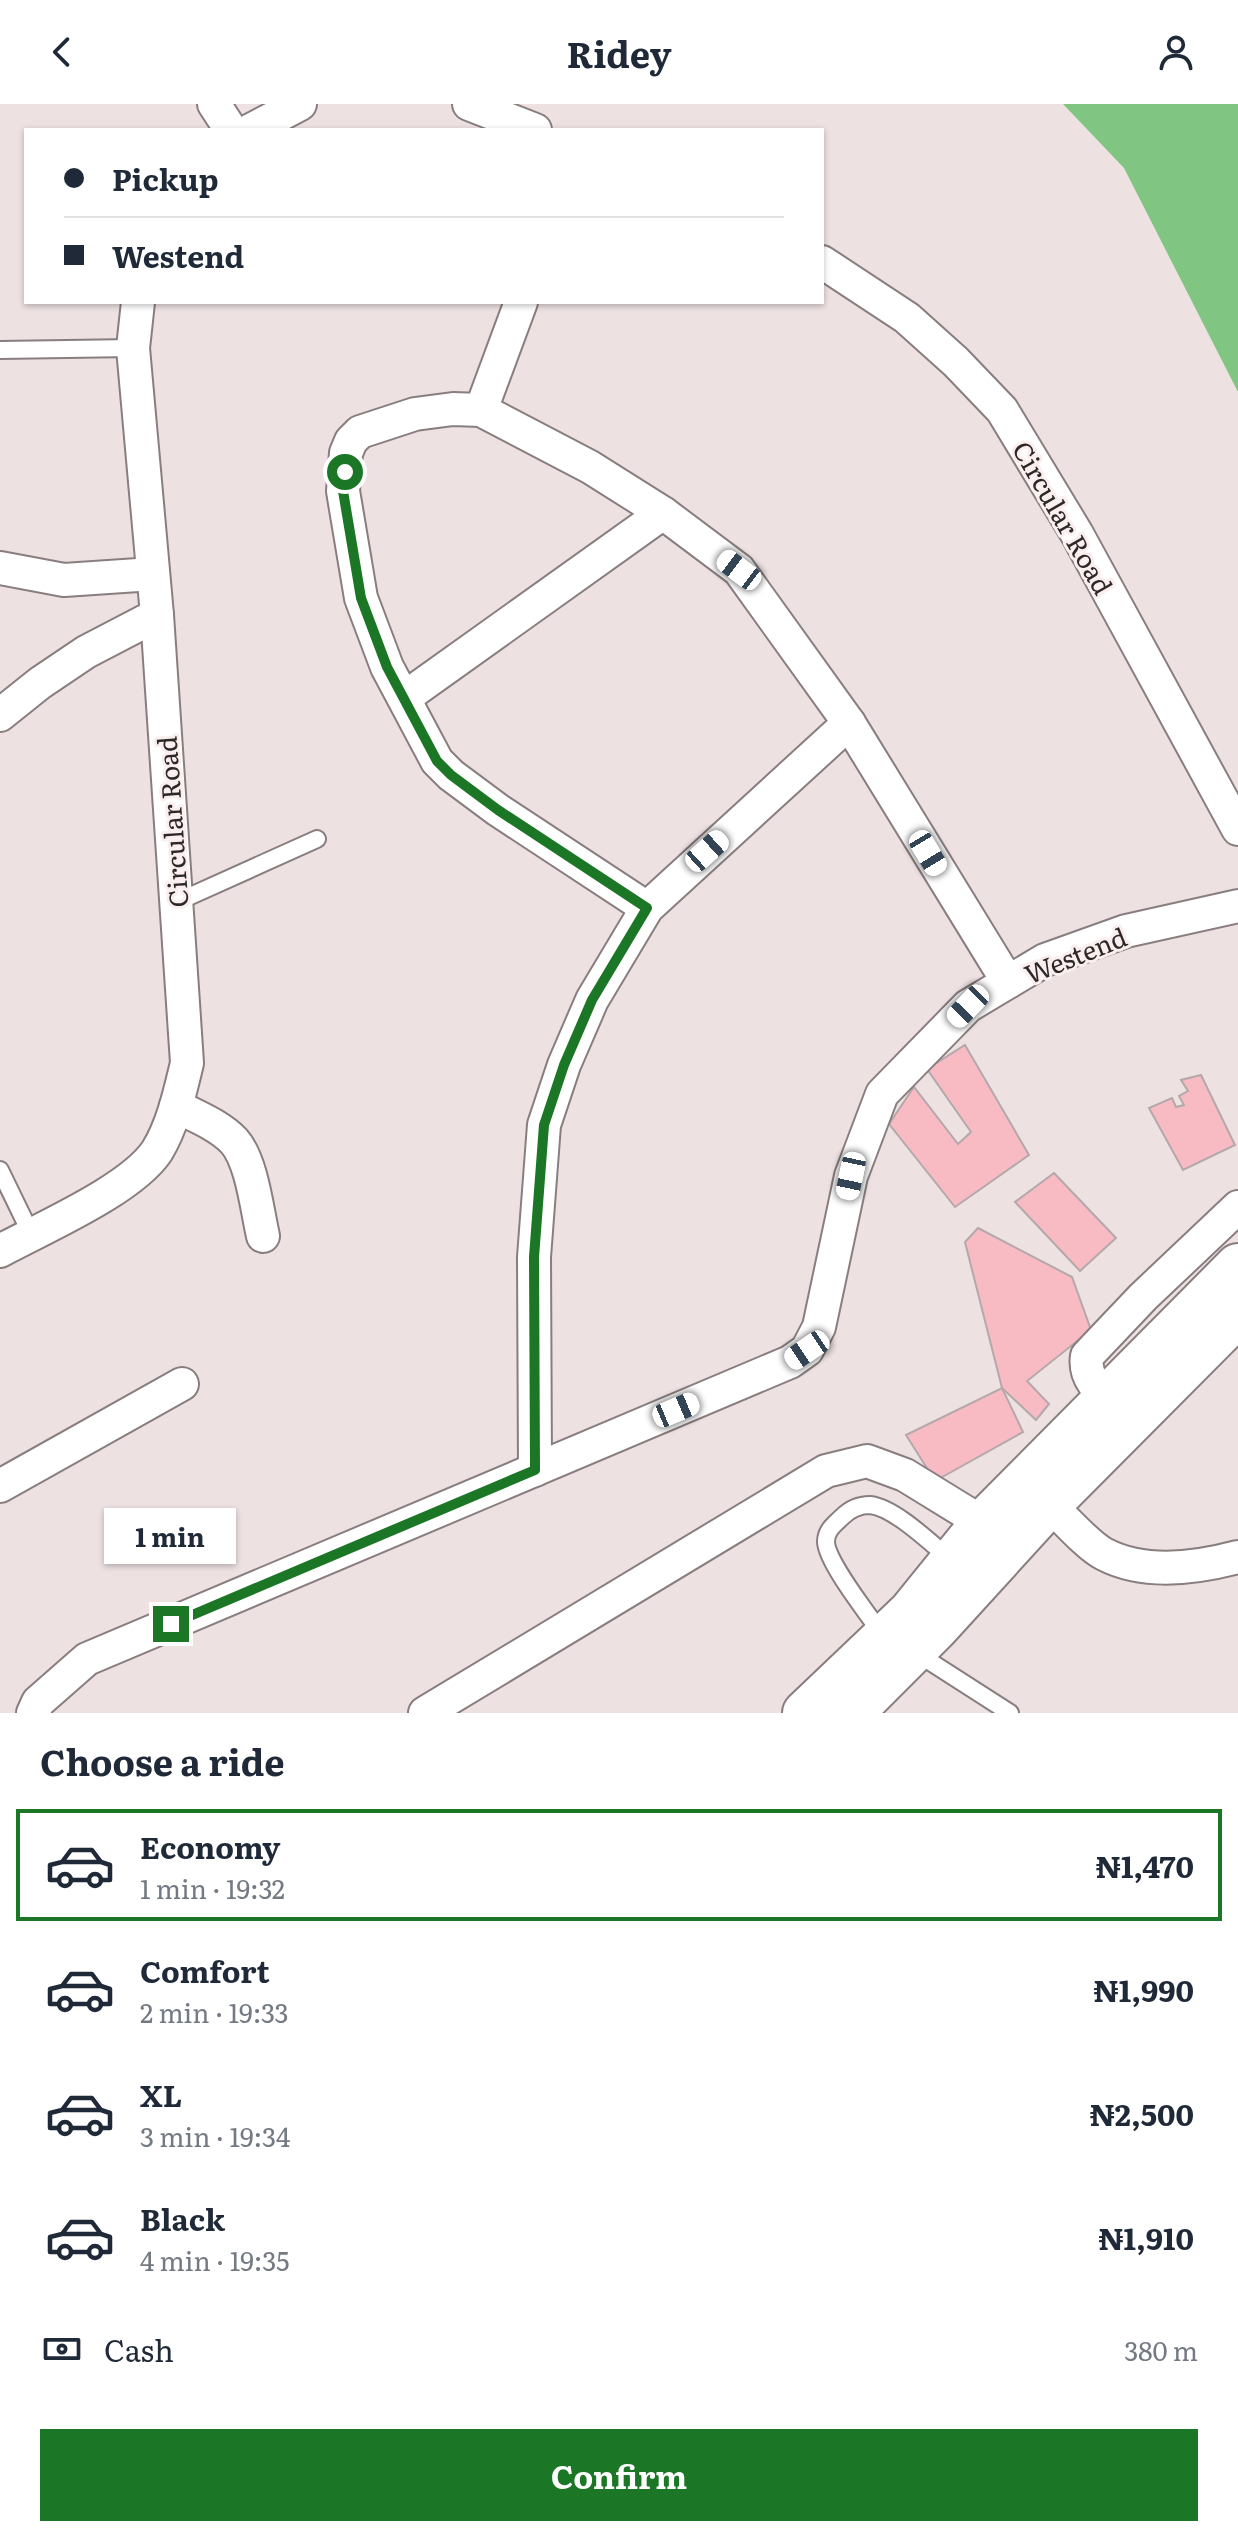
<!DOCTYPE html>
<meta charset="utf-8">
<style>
body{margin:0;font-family:Literata,serif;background:#f2f2f3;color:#1f2937;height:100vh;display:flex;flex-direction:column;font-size:30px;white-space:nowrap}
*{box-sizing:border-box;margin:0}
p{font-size:26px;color:#747a83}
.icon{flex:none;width:44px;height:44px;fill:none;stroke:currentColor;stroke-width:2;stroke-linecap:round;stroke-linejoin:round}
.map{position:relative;height:1609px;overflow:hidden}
.details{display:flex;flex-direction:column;background:#fff;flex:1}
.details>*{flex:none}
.top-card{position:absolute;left:24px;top:24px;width:800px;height:176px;border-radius:0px;box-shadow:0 2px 6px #0004;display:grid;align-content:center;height:176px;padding:0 40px;background:#fff}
.end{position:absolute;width:36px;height:36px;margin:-18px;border:10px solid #1b7726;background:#fff;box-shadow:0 0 0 4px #fff}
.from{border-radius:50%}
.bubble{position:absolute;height:56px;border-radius:0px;background:#fff;box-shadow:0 2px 6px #0004;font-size:26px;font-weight:700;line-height:56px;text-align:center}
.car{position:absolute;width:24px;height:48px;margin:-24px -12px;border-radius:10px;box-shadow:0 0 6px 2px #0007;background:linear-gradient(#fff 24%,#345 0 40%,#fff 0 76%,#345 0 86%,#fff 0)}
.top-card b{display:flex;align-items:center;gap:28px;height:76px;font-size:30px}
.top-card b+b{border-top:2px solid #e0e1e3}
.top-card i{width:20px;height:20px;background:#1f2937}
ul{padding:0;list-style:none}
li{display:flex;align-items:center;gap:24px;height:112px;margin:0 16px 12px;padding:0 24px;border:4px solid transparent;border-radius:0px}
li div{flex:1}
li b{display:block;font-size:30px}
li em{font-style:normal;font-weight:700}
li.on{border-color:#1b7726}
li>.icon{width:72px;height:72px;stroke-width:1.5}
h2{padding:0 40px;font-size:36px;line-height:96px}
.pay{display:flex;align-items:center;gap:20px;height:88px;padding:0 40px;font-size:30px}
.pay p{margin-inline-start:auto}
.action{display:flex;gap:16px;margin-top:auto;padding:16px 40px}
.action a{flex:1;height:92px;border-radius:0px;background:#1b7726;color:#fff;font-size:32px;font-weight:700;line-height:92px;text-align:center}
header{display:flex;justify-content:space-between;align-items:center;height:104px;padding:0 40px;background:#fff;font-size:36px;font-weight:700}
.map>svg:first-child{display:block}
.water{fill:#80c581}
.building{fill:#f8bbc4;stroke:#b4a8aa;stroke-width:2}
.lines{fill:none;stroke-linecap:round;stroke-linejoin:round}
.lane-casing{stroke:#897e7f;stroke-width:20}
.street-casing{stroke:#897e7f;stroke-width:36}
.primary-casing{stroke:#897e7f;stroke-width:48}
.lane{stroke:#fff;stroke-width:16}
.street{stroke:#fff;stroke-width:32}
.primary{stroke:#fff;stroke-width:44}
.route{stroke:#1b7726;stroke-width:10}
.labels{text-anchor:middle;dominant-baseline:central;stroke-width:6;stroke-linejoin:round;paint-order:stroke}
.street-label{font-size:26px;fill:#2c2828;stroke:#faeeef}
</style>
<header><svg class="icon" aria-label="back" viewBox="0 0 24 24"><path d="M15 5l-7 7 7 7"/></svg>Ridey<svg class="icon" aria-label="person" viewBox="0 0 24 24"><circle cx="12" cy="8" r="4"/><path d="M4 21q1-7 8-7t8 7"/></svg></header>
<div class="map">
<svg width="1238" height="1609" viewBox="0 0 1238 1609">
<rect width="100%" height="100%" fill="#ede1e2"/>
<polygon class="water" points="1063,0 1238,0 1238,288 1124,64"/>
<g class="building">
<polygon points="965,941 1029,1051 955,1103 889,1020 914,983 958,1040 971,1028 927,965"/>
<polygon points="1201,971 1235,1041 1183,1066 1149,1004 1172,994 1176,1003 1184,1001 1179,992 1188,987 1181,976"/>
<polygon points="1054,1069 1116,1134 1080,1167 1015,1098"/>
<polygon points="978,1124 1072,1173 1091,1226 1027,1277 1049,1300 1036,1316 1002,1284 965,1138"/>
<polygon points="1002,1284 1023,1328 935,1377 906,1331"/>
</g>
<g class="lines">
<defs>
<g id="lane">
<polyline points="0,246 133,244"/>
<polyline points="177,798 317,735"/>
<polyline points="0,1066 31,1130"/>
<path d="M884 1533C871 1514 827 1459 826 1438 826 1426 834 1421 842 1413 849 1406 859 1401 870 1401 894 1403 933 1441 951 1456"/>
<polyline points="915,1548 1010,1609"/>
</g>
<g id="street">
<polyline points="214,0 231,26"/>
<polyline points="469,0 535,26"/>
<polyline points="251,26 300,0"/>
<polyline points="822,158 907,214 956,258 1002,306 1077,430 1238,725"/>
<polyline points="481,306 521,198"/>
<polyline points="0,464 64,476 153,470"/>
<polyline points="404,594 663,409"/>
<polyline points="0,611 40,579 86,548 157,511"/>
<polyline points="647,804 498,706 451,671 437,657 387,563 361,494 343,387 346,349 351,337 360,328 415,310 453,305 481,306 590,363 663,409 739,466 849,619 1008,878"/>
<path d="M176 1002C195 1012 219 1021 234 1037 252 1057 257 1106 263 1132"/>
<path d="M0 1147C42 1124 131 1086 157 1047 173 1021 180 988 187 959L157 511 133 244 138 198"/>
<path d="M1122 1306C1105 1291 1083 1278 1087 1252L1143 1193 1238 1103"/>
<polyline points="535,1366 534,1153 544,1021 564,961 592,896 647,804 849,619"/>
<polyline points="0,1382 182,1280"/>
<path d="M1049 1400C1063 1413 1088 1442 1104 1450 1144 1471 1197 1464 1238 1453"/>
<polyline points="33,1609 38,1598 87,1555 790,1258 807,1246 819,1223 851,1072 882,990 968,902 1045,856 1126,827 1238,802"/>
<polyline points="425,1609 826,1367 867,1357 905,1371 983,1419"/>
</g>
<g id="primary">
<polyline points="805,1609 910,1509 983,1419 1238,1162"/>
<polyline points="851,1609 936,1524 1049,1400 1238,1210"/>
</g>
</defs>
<use href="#lane" class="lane-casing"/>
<use href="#street" class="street-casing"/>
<use href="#primary" class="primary-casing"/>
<use href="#lane" class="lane"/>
<use href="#street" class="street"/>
<use href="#primary" class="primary"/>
</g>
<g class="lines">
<polyline class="route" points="171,1520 535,1366 534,1153 544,1021 564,961 592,896 647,804 498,706 451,671 437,657 387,563 361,494 343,387 345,368"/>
</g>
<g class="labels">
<g class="street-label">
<text transform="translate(1064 413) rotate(60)">Circular Road</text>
<text transform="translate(171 718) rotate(-94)">Circular Road</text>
<text transform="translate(1075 850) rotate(-22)">Westend</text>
</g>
</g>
</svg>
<i class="end from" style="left:345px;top:368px"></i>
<i class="end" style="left:171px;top:1520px"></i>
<div class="bubble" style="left:104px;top:1404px;width:132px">1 min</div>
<i class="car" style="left:739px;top:466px;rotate:307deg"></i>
<i class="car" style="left:707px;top:747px;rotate:48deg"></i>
<i class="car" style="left:928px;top:749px;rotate:149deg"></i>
<i class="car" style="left:968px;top:902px;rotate:224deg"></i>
<i class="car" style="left:851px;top:1072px;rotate:192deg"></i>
<i class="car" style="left:807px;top:1246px;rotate:236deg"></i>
<i class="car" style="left:676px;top:1306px;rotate:67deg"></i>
<div class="top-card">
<b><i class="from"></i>Pickup</b>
<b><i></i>Westend</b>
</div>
</div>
<section class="details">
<h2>Choose a ride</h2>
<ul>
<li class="on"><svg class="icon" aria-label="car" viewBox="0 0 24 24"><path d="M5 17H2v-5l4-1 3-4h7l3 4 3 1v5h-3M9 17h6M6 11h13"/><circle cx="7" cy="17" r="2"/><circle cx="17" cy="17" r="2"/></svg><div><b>Economy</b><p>1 min · 19:32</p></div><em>₦1,470</em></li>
<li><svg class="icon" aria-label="car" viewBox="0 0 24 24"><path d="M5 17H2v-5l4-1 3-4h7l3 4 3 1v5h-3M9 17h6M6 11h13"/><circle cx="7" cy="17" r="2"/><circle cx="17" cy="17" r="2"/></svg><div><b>Comfort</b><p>2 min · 19:33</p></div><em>₦1,990</em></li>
<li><svg class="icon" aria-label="car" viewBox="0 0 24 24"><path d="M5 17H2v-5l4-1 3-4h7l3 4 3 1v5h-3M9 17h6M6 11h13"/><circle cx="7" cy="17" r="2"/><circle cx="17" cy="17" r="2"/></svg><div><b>XL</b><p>3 min · 19:34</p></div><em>₦2,500</em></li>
<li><svg class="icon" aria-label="car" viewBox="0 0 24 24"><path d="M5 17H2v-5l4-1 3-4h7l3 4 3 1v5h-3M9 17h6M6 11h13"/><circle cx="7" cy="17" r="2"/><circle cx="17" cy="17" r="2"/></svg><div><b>Black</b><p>4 min · 19:35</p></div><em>₦1,910</em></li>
</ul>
<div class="pay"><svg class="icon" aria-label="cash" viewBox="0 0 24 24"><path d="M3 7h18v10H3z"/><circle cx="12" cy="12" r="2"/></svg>Cash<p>380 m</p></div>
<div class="action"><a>Confirm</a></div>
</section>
